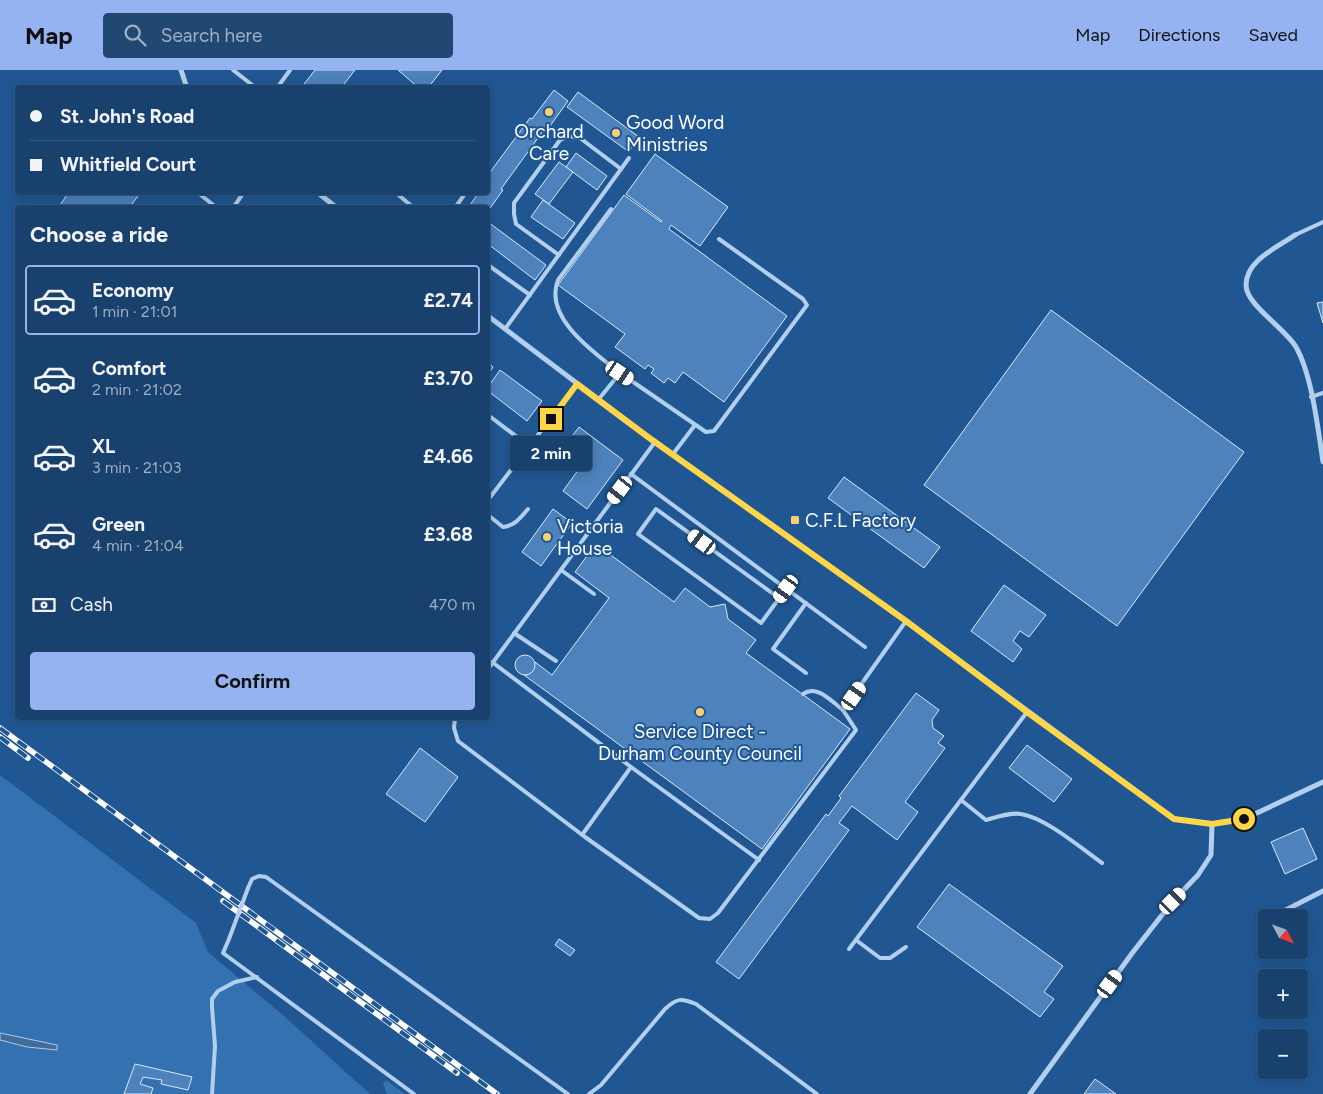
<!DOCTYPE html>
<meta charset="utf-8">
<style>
body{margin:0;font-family:Figtree,sans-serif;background:#214873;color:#f1f3f6;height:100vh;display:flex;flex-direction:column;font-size:19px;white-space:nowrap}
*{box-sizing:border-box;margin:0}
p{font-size:16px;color:#9fafc2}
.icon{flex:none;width:28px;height:28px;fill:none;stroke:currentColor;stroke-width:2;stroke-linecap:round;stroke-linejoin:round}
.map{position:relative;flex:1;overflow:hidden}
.side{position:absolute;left:15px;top:135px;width:475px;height:515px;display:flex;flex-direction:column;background:#18416e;border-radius:5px;box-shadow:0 2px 12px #0003,0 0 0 1px #365a81}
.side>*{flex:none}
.hud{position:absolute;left:15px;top:15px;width:475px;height:110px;border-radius:5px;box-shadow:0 2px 12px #0003,0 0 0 1px #365a81;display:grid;align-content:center;height:110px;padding:0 15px;background:#18416e}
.needle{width:32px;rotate:131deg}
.tools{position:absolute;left:1258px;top:839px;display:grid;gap:10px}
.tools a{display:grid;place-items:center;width:50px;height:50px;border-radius:5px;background:#18416e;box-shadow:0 2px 12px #0003,0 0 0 1px #365a81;font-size:25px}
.end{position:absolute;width:22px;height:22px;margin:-11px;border:6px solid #ffd54a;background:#111;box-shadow:0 0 0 2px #111}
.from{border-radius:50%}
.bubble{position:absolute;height:35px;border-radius:5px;background:#18416e;box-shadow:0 2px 12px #0003,0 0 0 1px #365a81;font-size:16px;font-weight:700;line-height:35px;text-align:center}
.car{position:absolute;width:15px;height:30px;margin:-15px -8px;border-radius:6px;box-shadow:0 0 4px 1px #0007;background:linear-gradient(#fff 24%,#345 0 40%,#fff 0 76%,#345 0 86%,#fff 0)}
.hud b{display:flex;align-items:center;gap:18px;height:48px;font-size:19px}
.hud b+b{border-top:1px solid #365a81}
.hud i{width:12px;height:12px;background:#f1f3f6}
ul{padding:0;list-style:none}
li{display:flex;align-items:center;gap:15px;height:70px;margin:0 10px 8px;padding:0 5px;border:2px solid transparent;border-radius:5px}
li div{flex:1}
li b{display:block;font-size:19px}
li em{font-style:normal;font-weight:700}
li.active{border-color:#95b2f1}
li>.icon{width:45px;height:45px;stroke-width:1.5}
h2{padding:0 15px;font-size:22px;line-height:60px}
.pay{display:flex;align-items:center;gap:12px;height:55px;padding:0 15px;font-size:19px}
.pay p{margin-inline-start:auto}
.action{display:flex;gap:10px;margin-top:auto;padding:10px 15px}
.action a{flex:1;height:58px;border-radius:5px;background:#95b2f1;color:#111;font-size:20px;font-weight:700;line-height:58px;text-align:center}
header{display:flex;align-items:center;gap:30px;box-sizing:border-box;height:70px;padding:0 25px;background:#95b2f1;color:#111}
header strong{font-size:24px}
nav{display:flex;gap:28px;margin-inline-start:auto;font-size:18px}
.search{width:350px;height:45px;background:#214873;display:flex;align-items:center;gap:12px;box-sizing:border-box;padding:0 18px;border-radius:5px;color:#9fafc2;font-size:19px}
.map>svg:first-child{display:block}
.green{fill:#3471b1}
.water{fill:#456c96;stroke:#a6cbef}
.building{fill:#4d82bc;stroke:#d8e9fa}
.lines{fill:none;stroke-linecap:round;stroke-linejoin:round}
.service{stroke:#b2d0ee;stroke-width:4}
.minor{stroke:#b2d0ee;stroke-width:5}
.rail-casing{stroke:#fff;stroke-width:5.5}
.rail{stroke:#205793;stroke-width:4;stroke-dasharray:11;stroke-linecap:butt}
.service-bridge{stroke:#b2d0ee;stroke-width:4}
.route{stroke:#ffd54a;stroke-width:6}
.poi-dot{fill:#fbce73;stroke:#205793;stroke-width:2}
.labels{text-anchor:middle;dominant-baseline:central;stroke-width:4;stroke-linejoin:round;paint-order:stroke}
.poi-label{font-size:19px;fill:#fff;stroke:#205793;text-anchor:start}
</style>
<header>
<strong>Map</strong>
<div class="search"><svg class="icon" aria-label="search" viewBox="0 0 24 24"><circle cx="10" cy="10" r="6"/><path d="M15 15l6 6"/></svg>Search here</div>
<nav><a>Map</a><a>Directions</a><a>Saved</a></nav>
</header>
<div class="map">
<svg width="1323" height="1024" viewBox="0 0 1323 1024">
<rect width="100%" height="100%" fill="#205793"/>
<g class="green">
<polygon points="0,705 196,853 208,882 284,946 370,1024 0,1024"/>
<polygon points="386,1010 405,1024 387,1024 383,1014"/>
</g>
<polygon class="water" points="0,963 57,975 57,980 27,977 0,970"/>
<g class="building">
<polygon points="315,0 355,0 341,18 301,18"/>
<polygon points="398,0 442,0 428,18 419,18"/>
<polygon points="554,20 568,31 545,63 543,61 501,119 503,120 488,141 488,138 468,138 479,122 488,122 488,105 530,48 532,49"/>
<polygon points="578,22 639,67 629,82 567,37"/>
<polygon points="576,83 607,106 597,120 566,97"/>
<polygon points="655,84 728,137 700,176 671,155 669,159 787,246 724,332 683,302 675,313 668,308 664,313 651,303 654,299 648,295 645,299 615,277 625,264 558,215 624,125 661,152 662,151 626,124"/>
<polygon points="559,92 573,102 549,134 535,124"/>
<polygon points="69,122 141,122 129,138 58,138"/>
<polygon points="543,130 575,153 563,169 531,147"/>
<polygon points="488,152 546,195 535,210 488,174"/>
<polygon points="1323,232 1323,253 1317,233"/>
<polygon points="1051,240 1244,382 1117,556 924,415"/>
<polygon points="488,292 493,297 488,305"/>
<polygon points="500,300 542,331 527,351 488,321 488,317"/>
<polygon points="579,357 623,390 587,439 563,421 584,392 564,377"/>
<polygon points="844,407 940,477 924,498 828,428"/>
<polygon points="553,439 572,453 541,496 522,482"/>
<polygon points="596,474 674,532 685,518 710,537 725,534 728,549 756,570 746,583 850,659 762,779 524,605 527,605 533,601 535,592 552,605 609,528 575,502"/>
<polygon points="1004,515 1046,545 1029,567 1020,561 1013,571 1022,579 1013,592 971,561"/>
<circle cx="525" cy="595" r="10"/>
<polygon points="916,623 939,640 932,650 933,658 944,666 938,673 945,678 905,732 918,742 897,770 852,736 839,753 849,760 739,909 716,892 826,744 828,746 841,728 839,726"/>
<polygon points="1027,675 1072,709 1054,732 1009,698"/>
<polygon points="420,678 458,707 425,752 386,724"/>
<polygon points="1303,758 1317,789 1285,804 1271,772"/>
<polygon points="949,814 1063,896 1044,922 1054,929 1040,947 917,857"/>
<polygon points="559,869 575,880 570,886 555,875"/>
<polygon points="135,994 192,1007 188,1020 161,1014 162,1010 143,1007 140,1014 153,1018 151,1024 124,1024"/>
<polygon points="1095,1009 1116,1024 1084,1024"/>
</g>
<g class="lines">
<g class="service">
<polyline points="233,0 256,18"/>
<polyline points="277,18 290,0"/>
<polyline points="197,122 217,138"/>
<polyline points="395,122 414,138"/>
<polyline points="233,138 244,122"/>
<polyline points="455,138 464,125 461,122"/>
<polyline points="1295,165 1323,152"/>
<polyline points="559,185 516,154 514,144 514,133 560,70 569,66 580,68 621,99"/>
<polyline points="488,195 530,225"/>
<polyline points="505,259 629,88"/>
<polyline points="620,303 706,362 714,361 807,235 803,229 719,169"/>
<polyline points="1311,327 1323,323"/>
<path d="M598 330 620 303C595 283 543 248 558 210L611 139"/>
<polyline points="488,345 529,376"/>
<polyline points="673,384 695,355"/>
<polyline points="631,404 865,577"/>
<polyline points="488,430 577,314"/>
<path d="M488 445 503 457C515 456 521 447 528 439"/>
<polyline points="561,500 594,524"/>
<polyline points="779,528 656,439 638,464 761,553 786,519"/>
<polyline points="514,563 556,591"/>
<polyline points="492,592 631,697 759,790"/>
<polyline points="488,599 655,372"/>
<polyline points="806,603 773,579 806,533"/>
<path d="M803 624C817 614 831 631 843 640L906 551"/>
<polyline points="455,648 454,658 458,671 585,767 699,848 710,849 718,843 856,660 843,640"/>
<path d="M961 730 986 750C997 747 1010 742 1021 744 1046 748 1081 778 1102 793"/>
<polyline points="582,765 631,697"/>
<polyline points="248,818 252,809 259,806 266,807 568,1024"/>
<polyline points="229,869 223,883 414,1024"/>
<polyline points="856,870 880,888 890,888 906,877"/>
<polyline points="849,879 1027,642"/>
<polyline points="212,1024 215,976 212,937 212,929 218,921 235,912 257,907"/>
<path d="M589 1024 601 1015 665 939C677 928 681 928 696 934L817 1024"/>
</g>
<g class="minor">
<polyline points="181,0 187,18"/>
<polyline points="317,122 337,138"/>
<path d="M1295 165C1278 177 1246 190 1246 215 1246 235 1285 258 1296 277 1312 305 1318 359 1323 392"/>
<polyline points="488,246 648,367 906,551 1174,749 1212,754 1244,749 1323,712"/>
<polyline points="1270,848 1323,821"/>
<polyline points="1030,1024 1133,882 1173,831 1198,805 1211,785 1212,754"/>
</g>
<defs>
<g id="rail">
<polyline points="0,658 497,1024"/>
<polyline points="0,667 28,688"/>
<polyline points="223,831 457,1003"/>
</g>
</defs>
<use href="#rail" class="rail-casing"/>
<use href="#rail" class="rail"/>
<polyline class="service-bridge" points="229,869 248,818"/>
</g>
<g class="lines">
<polyline class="route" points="551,349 577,314 648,367 906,551 1027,642 1174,749 1212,754 1244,749"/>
</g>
<g class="poi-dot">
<circle cx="549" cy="42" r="5"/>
<circle cx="616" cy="63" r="5"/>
<rect x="790" y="445" width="10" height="10" rx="2.5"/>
<circle cx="547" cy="467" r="5"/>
<circle cx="700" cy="642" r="5"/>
</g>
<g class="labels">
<g class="poi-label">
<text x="626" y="52">Good Word<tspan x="626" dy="22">Ministries</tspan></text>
<text x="549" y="61" text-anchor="middle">Orchard<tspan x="549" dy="22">Care</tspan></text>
<text x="805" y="450">C.F.L Factory</text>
<text x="557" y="456">Victoria<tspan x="557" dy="22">House</tspan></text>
<text x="700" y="661" text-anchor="middle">Service Direct -<tspan x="700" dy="22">Durham County Council</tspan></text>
</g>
</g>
</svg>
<div class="tools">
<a><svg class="needle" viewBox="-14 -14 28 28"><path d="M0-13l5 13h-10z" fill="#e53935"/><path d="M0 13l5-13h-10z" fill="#9fafc2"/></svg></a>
<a>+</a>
<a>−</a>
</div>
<i class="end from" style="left:1244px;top:749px"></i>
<i class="end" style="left:551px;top:349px"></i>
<div class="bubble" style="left:510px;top:366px;width:82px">2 min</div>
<i class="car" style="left:620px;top:303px;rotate:124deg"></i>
<i class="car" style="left:620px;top:420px;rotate:217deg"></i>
<i class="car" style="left:702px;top:472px;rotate:306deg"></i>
<i class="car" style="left:786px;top:519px;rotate:216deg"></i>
<i class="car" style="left:854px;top:626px;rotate:35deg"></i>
<i class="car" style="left:1173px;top:831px;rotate:45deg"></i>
<i class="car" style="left:1110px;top:914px;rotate:36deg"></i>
<div class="hud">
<b><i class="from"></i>St. John's Road</b>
<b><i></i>Whitfield Court</b>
</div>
<section class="side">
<h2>Choose a ride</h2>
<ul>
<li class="active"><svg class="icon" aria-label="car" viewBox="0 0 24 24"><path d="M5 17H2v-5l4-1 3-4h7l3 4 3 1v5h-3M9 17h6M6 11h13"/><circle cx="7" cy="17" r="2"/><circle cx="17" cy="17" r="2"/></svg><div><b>Economy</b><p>1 min · 21:01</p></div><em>£2.74</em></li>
<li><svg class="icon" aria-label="car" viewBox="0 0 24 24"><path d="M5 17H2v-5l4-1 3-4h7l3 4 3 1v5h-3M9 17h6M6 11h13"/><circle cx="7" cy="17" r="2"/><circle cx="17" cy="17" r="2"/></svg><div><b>Comfort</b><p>2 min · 21:02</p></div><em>£3.70</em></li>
<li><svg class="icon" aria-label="car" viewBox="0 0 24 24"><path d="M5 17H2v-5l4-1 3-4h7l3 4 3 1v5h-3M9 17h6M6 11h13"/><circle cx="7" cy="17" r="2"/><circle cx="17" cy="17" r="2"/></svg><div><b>XL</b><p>3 min · 21:03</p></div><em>£4.66</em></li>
<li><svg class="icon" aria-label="car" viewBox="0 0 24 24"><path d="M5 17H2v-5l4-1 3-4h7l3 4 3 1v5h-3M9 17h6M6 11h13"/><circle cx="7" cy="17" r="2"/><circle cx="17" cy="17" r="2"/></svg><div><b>Green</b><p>4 min · 21:04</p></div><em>£3.68</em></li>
</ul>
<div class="pay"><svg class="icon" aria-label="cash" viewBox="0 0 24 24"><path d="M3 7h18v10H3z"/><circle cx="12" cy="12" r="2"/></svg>Cash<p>470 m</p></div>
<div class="action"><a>Confirm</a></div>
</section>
</div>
